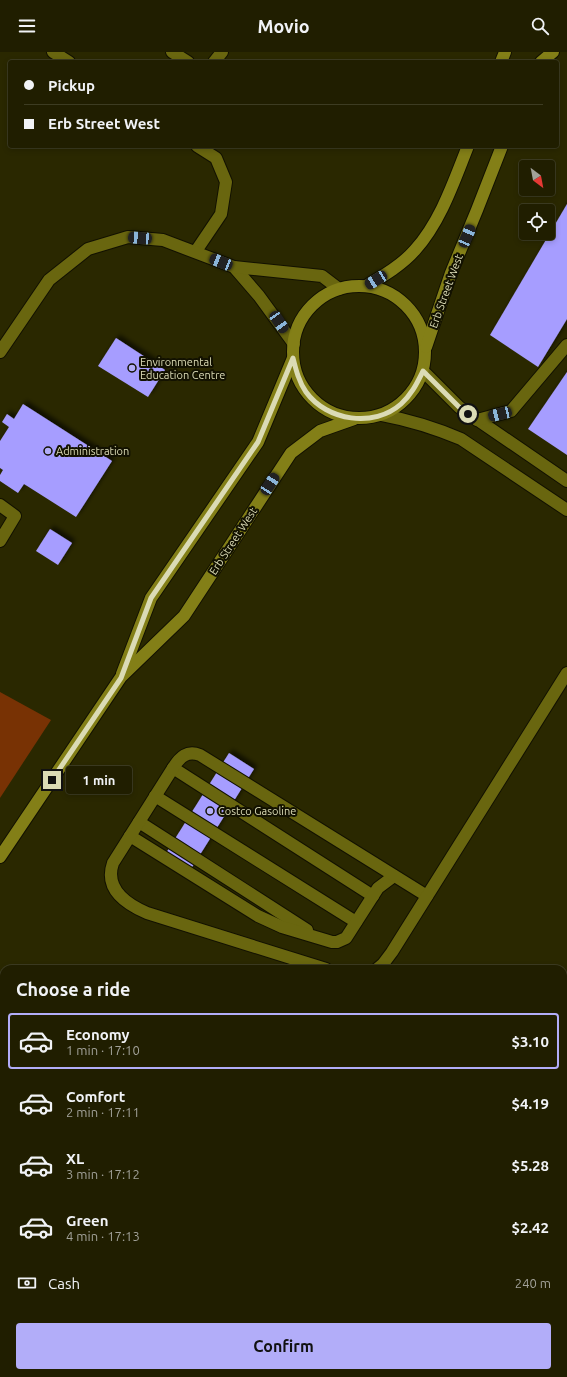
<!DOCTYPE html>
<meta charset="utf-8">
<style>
body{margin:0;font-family:Ubuntu,sans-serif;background:#2d2b0f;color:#f1f3f6;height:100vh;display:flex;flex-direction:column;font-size:15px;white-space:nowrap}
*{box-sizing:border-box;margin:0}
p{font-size:13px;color:#a2a299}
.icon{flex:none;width:22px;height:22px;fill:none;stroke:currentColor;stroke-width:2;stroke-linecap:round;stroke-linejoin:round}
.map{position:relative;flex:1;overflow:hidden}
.drawer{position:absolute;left:0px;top:913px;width:567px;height:412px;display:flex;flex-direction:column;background:#201e00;border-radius:12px 12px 0 0;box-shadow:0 2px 6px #0003,0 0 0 1px #3d3c22}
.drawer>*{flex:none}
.top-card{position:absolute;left:8px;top:8px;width:551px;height:88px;border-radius:4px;box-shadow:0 2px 6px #0003,0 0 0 1px #3d3c22;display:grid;align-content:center;height:88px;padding:0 16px;background:#201e00}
.needle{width:26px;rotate:148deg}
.tools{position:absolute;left:519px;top:108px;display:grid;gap:8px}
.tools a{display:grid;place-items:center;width:36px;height:36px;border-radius:4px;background:#201e00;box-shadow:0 2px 6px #0003,0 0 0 1px #3d3c22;font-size:20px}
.end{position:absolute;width:18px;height:18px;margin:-9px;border:5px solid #dbdbb5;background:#111;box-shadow:0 0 0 2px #111}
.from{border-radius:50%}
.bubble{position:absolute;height:28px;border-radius:4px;background:#201e00;box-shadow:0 2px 6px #0003,0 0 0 1px #3d3c22;font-size:13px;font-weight:700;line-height:28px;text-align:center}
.car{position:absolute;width:12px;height:24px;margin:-12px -6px;border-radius:5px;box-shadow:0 0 3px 1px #0007;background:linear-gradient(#222 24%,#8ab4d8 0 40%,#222 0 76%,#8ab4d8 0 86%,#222 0)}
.top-card b{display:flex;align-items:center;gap:14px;height:38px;font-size:15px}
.top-card b+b{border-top:1px solid #3d3c22}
.top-card i{width:10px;height:10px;background:#f1f3f6}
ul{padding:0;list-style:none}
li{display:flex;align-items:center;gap:12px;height:56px;margin:0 8px 6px;padding:0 8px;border:2px solid transparent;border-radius:4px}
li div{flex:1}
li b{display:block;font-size:15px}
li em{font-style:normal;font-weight:700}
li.current{border-color:#b2adf9}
li>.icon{width:36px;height:36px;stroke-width:1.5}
h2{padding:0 16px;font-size:18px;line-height:48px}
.pay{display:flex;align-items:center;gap:10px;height:44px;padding:0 16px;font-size:15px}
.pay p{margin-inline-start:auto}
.action{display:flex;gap:8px;margin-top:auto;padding:8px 16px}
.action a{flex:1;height:46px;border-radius:4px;background:#b2adf9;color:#111;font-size:16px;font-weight:700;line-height:46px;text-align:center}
header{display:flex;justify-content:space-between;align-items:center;height:52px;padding:0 16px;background:#201e00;font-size:18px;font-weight:700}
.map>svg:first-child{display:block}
.green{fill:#783204}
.building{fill:#a69dff;filter:url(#shadow)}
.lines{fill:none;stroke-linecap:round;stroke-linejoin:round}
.minor-casing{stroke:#121100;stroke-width:14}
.major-casing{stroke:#121100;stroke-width:14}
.minor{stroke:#69660f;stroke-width:12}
.major{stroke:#837f17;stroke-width:12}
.route{stroke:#dbdbb5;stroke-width:5}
.poi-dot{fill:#b2adf9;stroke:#121100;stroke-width:1.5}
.labels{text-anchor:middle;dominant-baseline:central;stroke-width:4;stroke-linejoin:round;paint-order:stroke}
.street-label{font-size:11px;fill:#dbdbb5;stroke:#121100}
.poi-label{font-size:11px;fill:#dbdbb5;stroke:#121100;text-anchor:start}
</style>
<header><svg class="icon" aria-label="menu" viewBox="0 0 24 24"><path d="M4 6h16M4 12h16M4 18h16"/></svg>Movio<svg class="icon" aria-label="search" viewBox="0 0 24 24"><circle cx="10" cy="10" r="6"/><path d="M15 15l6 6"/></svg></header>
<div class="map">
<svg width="567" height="1325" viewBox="0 0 567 1325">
<defs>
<filter id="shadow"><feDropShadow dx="3.5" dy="-3.5" stdDeviation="2" flood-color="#0009"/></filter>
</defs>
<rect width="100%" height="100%" fill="#2a2800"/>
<polygon class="green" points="0,640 51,668 0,746"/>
<g class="building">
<polygon points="567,152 567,267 538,315 490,283"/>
<polygon points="116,286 165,318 148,345 98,314"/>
<polygon points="567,320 567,403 528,377"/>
<polygon points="23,352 112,409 76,465 24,432 18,441 0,429 0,423 3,418 0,416 0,389 9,375 2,370 7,362 14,367"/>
<polygon points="50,477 72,491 58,513 36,499"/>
<polygon points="229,701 254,717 191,817 166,801"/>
</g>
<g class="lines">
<defs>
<g id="minor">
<polyline points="53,0 69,10"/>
<polyline points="172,0 188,10"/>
<polyline points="214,10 222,0"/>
<polyline points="196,199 221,162 226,130 216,106 197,94"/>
<polyline points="234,215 259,244 294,292"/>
<polyline points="0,300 49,228 88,197 128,185 163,188 234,215 322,224 339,237"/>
<polyline points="423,319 459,355 567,429"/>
<path d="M382 363C409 368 435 376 461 387L567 458"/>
<polyline points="477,368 511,359 567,293"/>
<polyline points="0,453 15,464 0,489"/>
<polyline points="173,716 373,844"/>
<polyline points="155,744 356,870"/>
<polyline points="139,770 307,878"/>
<polyline points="130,784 258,864 282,875 332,890 337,890 346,886 378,836 394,824"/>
<path d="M326 917 147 861C126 852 104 837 113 811L173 716C180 705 187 698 200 703L427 844"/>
<polyline points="377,917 383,912 392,900 567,621"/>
</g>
<g id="major">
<polyline points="501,10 505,0"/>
<polyline points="541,10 553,0"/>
<circle cx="359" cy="300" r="66"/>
<path d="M366 234C383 224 402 213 415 198 441 169 454 129 468 94"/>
<polyline points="426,295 451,221 477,158 502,94"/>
<polyline points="122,622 151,546 258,390 293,306"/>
<polyline points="0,805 121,625 184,564 291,401 320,379 354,367"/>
</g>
</defs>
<use href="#minor" class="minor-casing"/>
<use href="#major" class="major-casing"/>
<use href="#minor" class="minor"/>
<use href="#major" class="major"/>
</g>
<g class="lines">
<path class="route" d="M52 728 121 626 151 546 258 390 293 306C296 318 299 330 306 340 327 369 374 376 401 352 412 342 417 331 423 319L459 355 468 362"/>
</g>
<g class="poi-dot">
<circle cx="132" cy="316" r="4"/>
<circle cx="48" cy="399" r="4"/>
<circle cx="210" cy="759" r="4"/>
</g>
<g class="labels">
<g class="street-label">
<text transform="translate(446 239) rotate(-70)">Erb Street West</text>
<text transform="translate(233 489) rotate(-57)">Erb Street West</text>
</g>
<g class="poi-label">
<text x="140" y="310">Environmental<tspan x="140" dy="13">Education Centre</tspan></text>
<text x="56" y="399">Administration</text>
<text x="218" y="759">Costco Gasoline</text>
</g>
</g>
</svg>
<div class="tools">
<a><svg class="needle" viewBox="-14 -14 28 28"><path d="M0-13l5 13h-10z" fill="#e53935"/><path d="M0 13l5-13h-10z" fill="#a2a299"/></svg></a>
<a><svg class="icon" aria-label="locate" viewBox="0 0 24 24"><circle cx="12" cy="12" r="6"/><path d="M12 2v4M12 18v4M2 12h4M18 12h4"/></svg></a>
</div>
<i class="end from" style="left:468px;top:362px"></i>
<i class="end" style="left:52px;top:728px"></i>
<div class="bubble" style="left:66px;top:714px;width:66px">1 min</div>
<i class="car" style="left:467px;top:184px;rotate:23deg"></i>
<i class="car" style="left:140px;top:186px;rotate:274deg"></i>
<i class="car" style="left:221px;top:210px;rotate:292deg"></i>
<i class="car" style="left:376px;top:228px;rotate:238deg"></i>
<i class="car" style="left:279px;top:270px;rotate:146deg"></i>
<i class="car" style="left:500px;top:362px;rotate:257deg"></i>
<i class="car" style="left:270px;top:432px;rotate:33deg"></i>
<div class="top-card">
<b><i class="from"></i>Pickup</b>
<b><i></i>Erb Street West</b>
</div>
<section class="drawer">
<h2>Choose a ride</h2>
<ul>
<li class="current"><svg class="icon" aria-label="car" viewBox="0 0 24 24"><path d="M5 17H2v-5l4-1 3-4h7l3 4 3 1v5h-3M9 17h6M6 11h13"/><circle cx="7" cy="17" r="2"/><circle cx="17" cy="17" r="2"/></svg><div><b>Economy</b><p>1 min · 17:10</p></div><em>$3.10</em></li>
<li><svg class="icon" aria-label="car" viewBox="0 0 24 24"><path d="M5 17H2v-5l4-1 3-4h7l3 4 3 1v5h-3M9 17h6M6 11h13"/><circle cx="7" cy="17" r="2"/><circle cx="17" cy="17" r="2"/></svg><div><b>Comfort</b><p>2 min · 17:11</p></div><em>$4.19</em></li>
<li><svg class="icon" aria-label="car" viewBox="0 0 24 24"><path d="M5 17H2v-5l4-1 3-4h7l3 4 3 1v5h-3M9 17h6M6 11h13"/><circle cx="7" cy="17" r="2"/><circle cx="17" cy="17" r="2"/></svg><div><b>XL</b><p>3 min · 17:12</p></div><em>$5.28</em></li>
<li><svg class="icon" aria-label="car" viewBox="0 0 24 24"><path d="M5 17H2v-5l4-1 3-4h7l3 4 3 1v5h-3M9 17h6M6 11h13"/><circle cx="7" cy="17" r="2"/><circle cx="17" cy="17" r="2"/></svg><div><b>Green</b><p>4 min · 17:13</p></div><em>$2.42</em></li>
</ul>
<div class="pay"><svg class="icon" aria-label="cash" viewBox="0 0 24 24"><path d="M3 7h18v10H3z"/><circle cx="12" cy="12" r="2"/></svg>Cash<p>240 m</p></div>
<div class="action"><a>Confirm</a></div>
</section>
</div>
